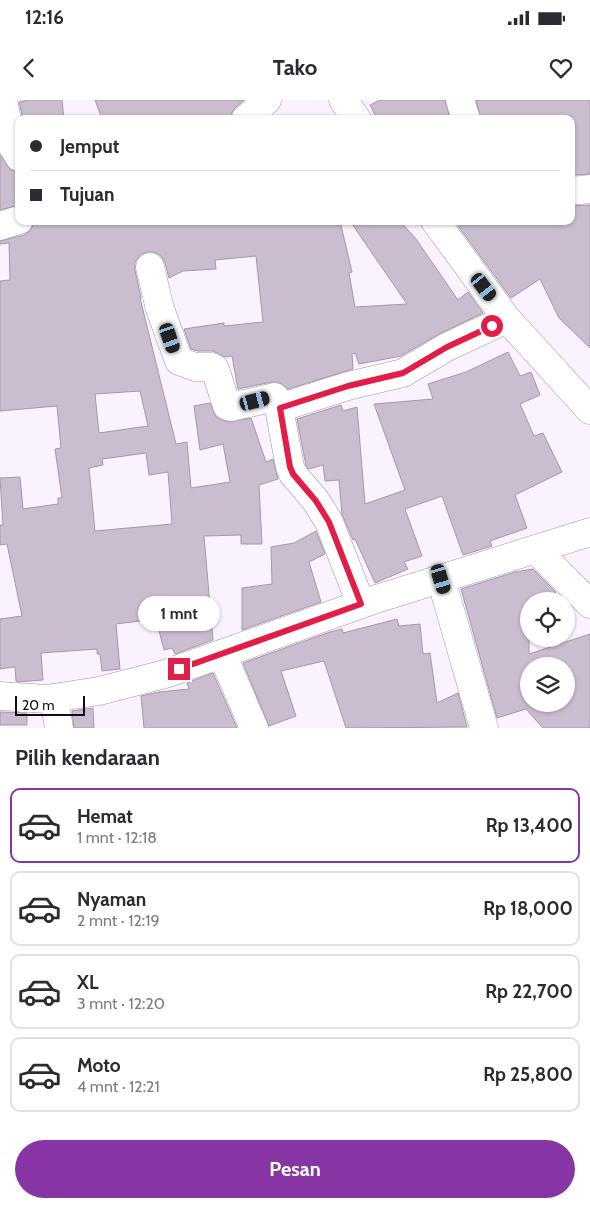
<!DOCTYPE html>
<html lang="id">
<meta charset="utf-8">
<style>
body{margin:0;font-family:Cabin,sans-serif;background:#f2f2f3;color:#2b2b33;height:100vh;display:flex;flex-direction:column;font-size:19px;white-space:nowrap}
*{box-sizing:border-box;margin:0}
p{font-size:16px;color:#7c7c81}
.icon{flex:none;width:28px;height:28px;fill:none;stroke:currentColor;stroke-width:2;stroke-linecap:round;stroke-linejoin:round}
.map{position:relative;height:628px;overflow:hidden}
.panel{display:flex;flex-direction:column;background:#fff;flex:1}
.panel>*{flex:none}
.hud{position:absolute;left:15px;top:15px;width:560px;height:110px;border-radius:10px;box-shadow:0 1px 4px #0004;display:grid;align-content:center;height:110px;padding:0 15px;background:#fff}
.tools{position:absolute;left:520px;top:492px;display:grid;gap:10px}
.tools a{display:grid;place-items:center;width:55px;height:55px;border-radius:50%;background:#fff;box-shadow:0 1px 4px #0004;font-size:25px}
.scale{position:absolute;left:15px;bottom:12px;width:70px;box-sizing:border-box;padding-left:5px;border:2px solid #110d13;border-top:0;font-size:14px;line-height:18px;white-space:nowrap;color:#110d13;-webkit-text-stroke:4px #fff;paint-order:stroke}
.end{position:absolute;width:22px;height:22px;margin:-11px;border:6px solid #e11d48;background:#fff;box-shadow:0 0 0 2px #fff}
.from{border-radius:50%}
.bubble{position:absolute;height:35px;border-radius:18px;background:#fff;box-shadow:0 1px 4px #0004;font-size:16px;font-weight:700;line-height:35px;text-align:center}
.car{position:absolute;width:15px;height:30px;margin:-15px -8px;border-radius:6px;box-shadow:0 0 4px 1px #0007;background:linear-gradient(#222 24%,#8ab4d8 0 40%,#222 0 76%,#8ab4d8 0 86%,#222 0)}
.hud b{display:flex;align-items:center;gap:18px;height:48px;font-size:19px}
.hud b+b{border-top:1px solid #e1e1e2}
.hud i{width:12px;height:12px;background:#2b2b33}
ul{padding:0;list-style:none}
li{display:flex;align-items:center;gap:15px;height:75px;margin:0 10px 8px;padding:0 5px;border:2px solid #e1e1e2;border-radius:10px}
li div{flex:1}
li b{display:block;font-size:19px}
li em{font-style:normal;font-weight:700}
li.current{border-color:#8735a4}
li>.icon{width:45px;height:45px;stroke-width:1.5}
h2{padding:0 15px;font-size:22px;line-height:60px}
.action{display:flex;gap:10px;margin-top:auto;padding:10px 15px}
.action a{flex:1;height:58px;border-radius:30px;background:#8735a4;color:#fff;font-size:20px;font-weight:700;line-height:58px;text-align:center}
.status{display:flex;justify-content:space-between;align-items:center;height:35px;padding:0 25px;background:#fff;direction:ltr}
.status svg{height:14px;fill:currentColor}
header{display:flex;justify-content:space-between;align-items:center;height:65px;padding:0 15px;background:#fff;font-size:22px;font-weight:700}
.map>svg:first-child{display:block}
.building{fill:#cabdcf;stroke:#a598aa;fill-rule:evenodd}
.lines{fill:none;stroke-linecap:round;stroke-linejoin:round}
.minor-casing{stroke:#a195a7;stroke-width:29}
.tertiary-casing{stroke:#a195a7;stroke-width:29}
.minor{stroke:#fff;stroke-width:28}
.tertiary{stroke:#fff;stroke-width:28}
.route{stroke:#e11d48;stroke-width:6}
</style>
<div class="status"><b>12:16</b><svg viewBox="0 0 49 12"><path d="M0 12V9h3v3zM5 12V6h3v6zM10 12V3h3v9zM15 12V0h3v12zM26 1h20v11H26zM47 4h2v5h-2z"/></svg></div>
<header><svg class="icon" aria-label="back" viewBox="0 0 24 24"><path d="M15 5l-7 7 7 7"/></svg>Tako<svg class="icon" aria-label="heart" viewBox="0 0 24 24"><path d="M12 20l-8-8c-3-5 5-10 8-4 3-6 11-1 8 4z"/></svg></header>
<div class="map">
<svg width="590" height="628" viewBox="0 0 590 628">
<rect width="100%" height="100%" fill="#faf2fe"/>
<g class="building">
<polygon points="28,0 62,0 64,19 23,19 19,2"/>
<polygon points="95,0 244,0 235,8 231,14 231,19 102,19"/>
<polygon points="380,0 445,0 450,19 377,19 370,5"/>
<polygon points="476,0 590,0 590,74 571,75 571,19 481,19"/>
<polygon points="0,55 11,70 18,72 19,86 19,105 0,110"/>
<polygon points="590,105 590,248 559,218 540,179 511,198 458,126 464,121 571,121 571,106"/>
<path d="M34 121H340L352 172 349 173 355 207 407 204 350 121H400L416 139 458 200 468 192 483 213 439 234 401 256 359 264 355 253 352 254 353 269 288 289 279 282H272L238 289 232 256 224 257 213 251H198L191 249 184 229 224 223V226L263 222 256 156 215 160 216 169 183 171 169 178 165 163 161 156 154 152H147L140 155 135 162V170L141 198H140L176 344 187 342 191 388 230 382 223 344 200 350 194 306 210 303 216 317 227 322 251 318 266 362 273 359 278 379 259 385 262 444H241V435L204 436 213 540 175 554 172 548 164 550 156 519 116 524 120 569 102 571 100 554H97V549L41 553 43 580 18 582 16 581 15 567 0 569V519L22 516 7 444 0 445V425H3L0 378 20 377 23 409 58 404V398H62L55 349 61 348 57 306 0 311V181L10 180 9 143 0 144V141L24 135 31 130ZM140 291 148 326 99 333 95 294ZM146 353 149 375 168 372 172 424 95 431 89 368 103 365 102 359Z"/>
<polygon points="508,252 520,276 531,272 540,295 520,304 534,336 543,333 562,372 515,395 527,428 490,441 492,446 463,455 442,396 405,409 422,456 404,462 408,469 375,483 355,439 353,440 342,414 339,380 325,381 323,365 309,369 306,366 297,319 341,305 343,311 357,307 365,404 405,390 374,304 433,299 428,284 466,272"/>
<polygon points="316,431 325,454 309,462 321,502 242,530 242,488 272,484 271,447 294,443"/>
<path d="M533 469 555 491 557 501H529V554L590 534V628H543L526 609 497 618 461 489 515 472ZM529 566H566V604H529Z"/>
<polygon points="397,519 399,526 420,524 423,554 430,553 437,603 458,593 467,627 346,628 324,561 281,571 296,616 269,626 243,563 330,532 342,529 343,533"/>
<polygon points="213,573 237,628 144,628 141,596 159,592 189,589 187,583"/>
<polygon points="93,608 94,628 74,628 72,611"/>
<polygon points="0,612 27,613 27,625 0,625"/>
</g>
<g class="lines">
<defs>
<g id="minor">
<polyline points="3,0 12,45 19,57"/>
<polyline points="460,0 466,19"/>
<polyline points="246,19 267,0"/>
<polyline points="571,91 590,89"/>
<polyline points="0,126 19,120"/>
<polyline points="150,167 160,209 179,261 195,267 212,267 215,269 227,306 231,307 275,297 279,308 290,367 293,374 316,401 329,422 361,504"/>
<polyline points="279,308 348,286 403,273 447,247 507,219"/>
<polyline points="536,450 590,504"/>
<polyline points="441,479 484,628"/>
<polyline points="222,554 254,628"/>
<polyline points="0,596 47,599 99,591 165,574 370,501 590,432"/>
<polyline points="54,598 59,628"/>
</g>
<g id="tertiary">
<polyline points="343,0 357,19"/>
<polyline points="435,121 507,219 590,310"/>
</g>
</defs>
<use href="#minor" class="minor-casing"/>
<use href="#tertiary" class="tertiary-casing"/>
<use href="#minor" class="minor"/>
<use href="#tertiary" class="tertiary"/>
</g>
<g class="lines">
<polyline class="route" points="179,569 361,504 329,422 316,401 293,374 290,367 280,308 348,286 403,273 447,247 492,226"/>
</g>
</svg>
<div class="tools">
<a><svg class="icon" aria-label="locate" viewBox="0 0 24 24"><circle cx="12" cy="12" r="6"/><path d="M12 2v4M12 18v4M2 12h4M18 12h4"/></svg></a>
<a><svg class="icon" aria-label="layers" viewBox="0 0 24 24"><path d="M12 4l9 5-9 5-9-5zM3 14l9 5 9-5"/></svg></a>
</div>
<div class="scale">20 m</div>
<i class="end from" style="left:492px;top:226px"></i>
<i class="end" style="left:179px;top:569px"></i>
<div class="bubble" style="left:138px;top:496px;width:82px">1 mnt</div>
<i class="car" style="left:484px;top:187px;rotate:143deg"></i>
<i class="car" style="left:170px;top:238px;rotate:161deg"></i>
<i class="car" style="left:255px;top:301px;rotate:75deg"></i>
<i class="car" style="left:441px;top:479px;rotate:163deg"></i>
<div class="hud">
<b><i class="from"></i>Jemput</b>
<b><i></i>Tujuan</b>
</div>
</div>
<section class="panel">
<h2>Pilih kendaraan</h2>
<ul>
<li class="current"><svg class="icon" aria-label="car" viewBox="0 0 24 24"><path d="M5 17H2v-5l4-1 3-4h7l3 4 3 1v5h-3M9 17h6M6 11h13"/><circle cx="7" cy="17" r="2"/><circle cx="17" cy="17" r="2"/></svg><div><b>Hemat</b><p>1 mnt · 12:18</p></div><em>Rp 13,400</em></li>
<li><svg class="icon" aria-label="car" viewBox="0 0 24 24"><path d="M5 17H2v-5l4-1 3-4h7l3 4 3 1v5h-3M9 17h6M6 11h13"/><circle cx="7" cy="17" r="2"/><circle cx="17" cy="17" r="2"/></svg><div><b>Nyaman</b><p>2 mnt · 12:19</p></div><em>Rp 18,000</em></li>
<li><svg class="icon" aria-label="car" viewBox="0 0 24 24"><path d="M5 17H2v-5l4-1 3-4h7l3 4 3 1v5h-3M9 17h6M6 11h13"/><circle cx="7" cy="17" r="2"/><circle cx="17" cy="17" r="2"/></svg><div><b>XL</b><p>3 mnt · 12:20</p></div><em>Rp 22,700</em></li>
<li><svg class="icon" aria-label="car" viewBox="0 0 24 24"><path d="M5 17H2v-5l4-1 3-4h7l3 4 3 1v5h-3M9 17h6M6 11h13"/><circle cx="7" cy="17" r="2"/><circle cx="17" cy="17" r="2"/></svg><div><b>Moto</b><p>4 mnt · 12:21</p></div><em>Rp 25,800</em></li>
</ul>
<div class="action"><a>Pesan</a></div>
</section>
